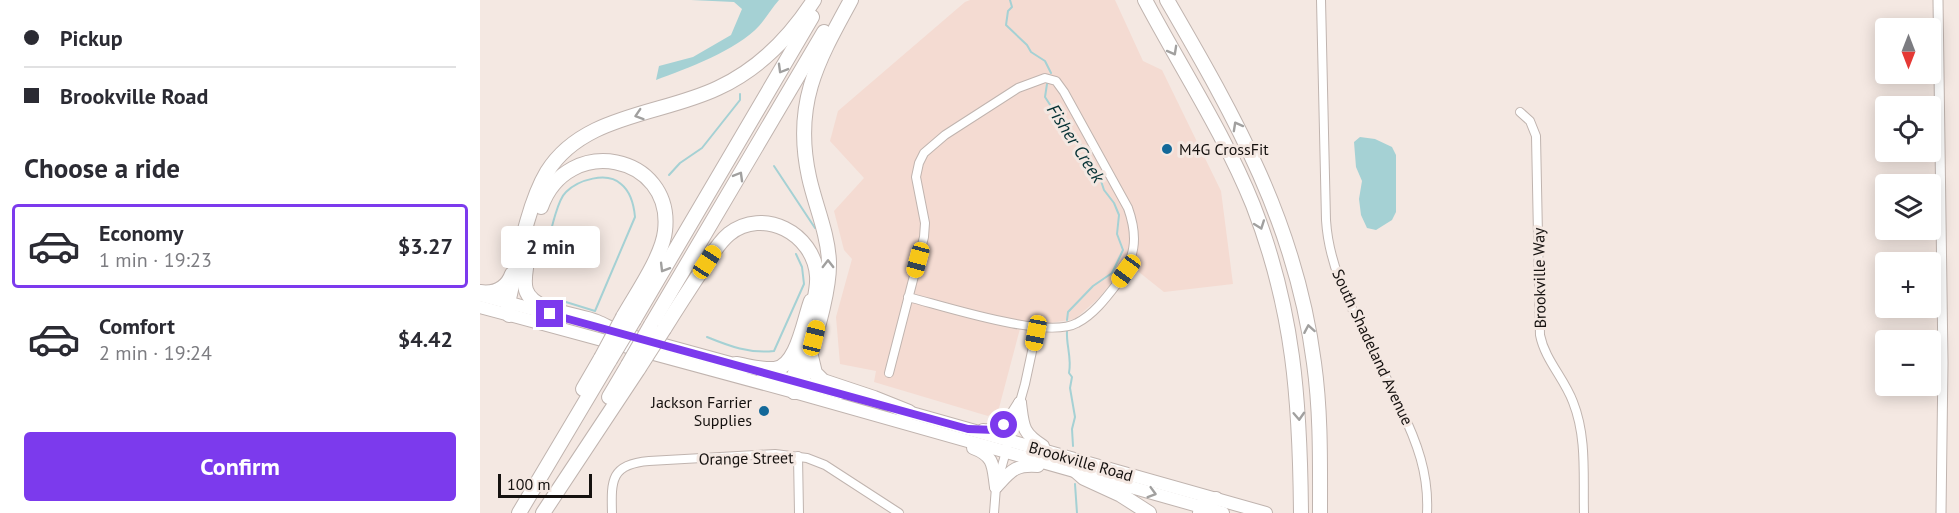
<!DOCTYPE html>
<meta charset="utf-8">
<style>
body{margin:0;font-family:"PT Sans",sans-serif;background:#f2f2f3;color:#2b2b33;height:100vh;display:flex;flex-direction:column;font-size:22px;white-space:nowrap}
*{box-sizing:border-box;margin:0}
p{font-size:20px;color:#7c7c81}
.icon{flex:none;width:33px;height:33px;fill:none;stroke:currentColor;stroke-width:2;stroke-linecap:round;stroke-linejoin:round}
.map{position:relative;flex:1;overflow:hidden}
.panel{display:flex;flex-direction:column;background:#fff;width:480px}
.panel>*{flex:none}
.hud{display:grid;align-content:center;height:132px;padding:0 24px;background:#fff}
.needle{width:39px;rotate:180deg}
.controls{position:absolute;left:1395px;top:18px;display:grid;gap:12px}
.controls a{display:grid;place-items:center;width:66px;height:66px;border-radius:6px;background:#fff;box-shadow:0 3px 15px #0003;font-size:30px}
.scale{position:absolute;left:18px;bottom:15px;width:94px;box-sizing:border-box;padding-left:6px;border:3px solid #15110f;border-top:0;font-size:16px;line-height:21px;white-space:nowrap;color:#15110f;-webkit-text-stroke:4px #f4e8e2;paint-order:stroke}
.end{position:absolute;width:27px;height:27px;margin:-14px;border:8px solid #7c3aed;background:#fff;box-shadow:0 0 0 3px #fff}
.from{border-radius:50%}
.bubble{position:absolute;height:42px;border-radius:6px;background:#fff;box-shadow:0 3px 15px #0003;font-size:20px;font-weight:600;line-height:42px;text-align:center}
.car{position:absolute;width:18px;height:36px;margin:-18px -9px;border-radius:8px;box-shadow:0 0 4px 2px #0007;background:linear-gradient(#f5c518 24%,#345 0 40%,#f5c518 0 76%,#345 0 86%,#f5c518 0)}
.hud b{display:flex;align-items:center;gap:21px;height:57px;font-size:22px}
.hud b+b{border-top:2px solid #e1e1e2}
.hud i{width:15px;height:15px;background:#2b2b33}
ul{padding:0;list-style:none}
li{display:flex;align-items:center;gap:18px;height:84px;margin:0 12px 9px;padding:0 12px;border:3px solid transparent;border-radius:6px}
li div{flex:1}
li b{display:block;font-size:22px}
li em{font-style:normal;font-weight:600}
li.current{border-color:#7c3aed}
li>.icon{width:54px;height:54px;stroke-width:1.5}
h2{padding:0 24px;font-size:27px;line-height:72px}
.cta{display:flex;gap:12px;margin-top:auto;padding:12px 24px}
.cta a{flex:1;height:69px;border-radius:6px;background:#7c3aed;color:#fff;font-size:24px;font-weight:600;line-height:69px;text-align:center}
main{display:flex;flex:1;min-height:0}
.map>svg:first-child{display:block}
.commercial{fill:#f4dbd2}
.water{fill:#a5d1d4}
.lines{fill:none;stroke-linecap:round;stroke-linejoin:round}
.stream{stroke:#a5d1d4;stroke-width:2}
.minor-casing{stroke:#c0b4af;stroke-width:10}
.tertiary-casing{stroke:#c0b4af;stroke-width:11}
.primary-casing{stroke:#c0b4af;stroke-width:14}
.motorway-casing{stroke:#c0b4af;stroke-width:16}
.minor{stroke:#fff;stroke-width:8}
.tertiary{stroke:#fff;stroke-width:9}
.primary{stroke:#fff;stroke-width:12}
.motorway{stroke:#fff;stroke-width:14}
.motorway-bridge-casing{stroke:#c0b4af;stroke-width:16;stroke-linecap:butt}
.motorway-bridge{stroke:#fff;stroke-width:14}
.oneway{stroke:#a1a09f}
.route{stroke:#7c3aed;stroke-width:8}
.poi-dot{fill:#136899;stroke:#f4e8e2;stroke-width:2}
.labels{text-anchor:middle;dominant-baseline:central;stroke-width:6;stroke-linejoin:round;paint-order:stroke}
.poi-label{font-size:16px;fill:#15110f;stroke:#f4e8e2;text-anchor:start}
.street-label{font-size:16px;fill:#15110f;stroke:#f4e8e2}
.water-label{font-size:18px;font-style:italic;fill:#053134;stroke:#f4e8e2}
</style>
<main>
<section class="panel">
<div class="hud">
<b><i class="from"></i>Pickup</b>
<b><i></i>Brookville Road</b>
</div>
<h2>Choose a ride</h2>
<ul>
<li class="current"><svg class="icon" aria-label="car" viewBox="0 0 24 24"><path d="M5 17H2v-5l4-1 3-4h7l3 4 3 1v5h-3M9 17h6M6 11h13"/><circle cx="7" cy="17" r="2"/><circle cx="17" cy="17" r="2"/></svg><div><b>Economy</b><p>1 min · 19:23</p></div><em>$3.27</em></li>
<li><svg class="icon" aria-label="car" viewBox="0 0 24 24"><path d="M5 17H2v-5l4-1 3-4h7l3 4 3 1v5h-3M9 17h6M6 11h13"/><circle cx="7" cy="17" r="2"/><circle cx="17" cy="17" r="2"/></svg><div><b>Comfort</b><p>2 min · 19:24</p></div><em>$4.42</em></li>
</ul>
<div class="cta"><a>Confirm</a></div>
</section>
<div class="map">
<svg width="1479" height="513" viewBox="0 0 1479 513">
<rect width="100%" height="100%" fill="#f4e8e2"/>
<polygon class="commercial" points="490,0 635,0 663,61 682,70 741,191 753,284 684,292 645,261 637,276 619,298 595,319 564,324 542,321 519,408 508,416 394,382 396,371 360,364 356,317 372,259 364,250 354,211 384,178 350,141 358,111 485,2"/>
<g class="water">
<path d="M211 0H299C292 8 286 18 279 26 257 50 206 69 176 80L179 66 213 57 251 35 262 9 254 2Z"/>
<polygon points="880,137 895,139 912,147 916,155 916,212 912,220 896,230 887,228 881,215 879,199 882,181 876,167 874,142"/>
</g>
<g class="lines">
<g class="stream">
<polyline points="530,0 532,7 528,11 526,25 547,45 551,52 565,61 571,73"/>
<polyline points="567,84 565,97 589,134 603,147 608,156 609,163 618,172 624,190 634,203 639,215 637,234 643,250 632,273 613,286 588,312 587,320"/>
<polyline points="294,166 335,228"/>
<polyline points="189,175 200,163 222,148 260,100 260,94"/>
<path d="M62 267C67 251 75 202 86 192 98 180 127 171 141 184 151 192 154 206 155 217L115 311 73 298"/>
<path d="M587 331C586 345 592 358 589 373L592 377 590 388 595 417 592 429 593 446"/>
<path d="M227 337C249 346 270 354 294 351L324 284 322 267 316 254"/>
<polyline points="595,484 597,513"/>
</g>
<defs>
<g id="minor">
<path d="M841 0 846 220C849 268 871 307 892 349 902 368 911 388 920 407 937 442 949 474 947 513"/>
<path d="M1040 112 1050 121 1056 136 1060 335C1065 360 1084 378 1093 402 1107 437 1103 476 1104 513"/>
<path d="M409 373 444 237 445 223 436 177 439 163 444 153 465 135 538 88 565 78 576 81 584 92 648 208C659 239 655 258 636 285 626 298 613 315 597 323 567 340 464 306 428 297"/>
<polyline points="318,456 319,513"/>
<path d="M132 513C131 480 131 464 169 461L295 454 327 458 345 465 419 513"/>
<polyline points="514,513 516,487 545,384 557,328"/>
</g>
<polyline id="tertiary" points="1458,0 1463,363 1461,513"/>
<g id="primary">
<polyline points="0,295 71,314"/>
<polyline points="0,307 314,392 743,513"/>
<polyline points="137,332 265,367"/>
<polyline points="282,372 361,393"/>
<path d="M540 403C543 426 542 433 563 446"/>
<polyline points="421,410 786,513"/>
<path d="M503 430C525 432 529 420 540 403"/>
<path d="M493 448C515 456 513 467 516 487"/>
<path d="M516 487C531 471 535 464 558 466"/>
</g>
<g id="motorway">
<path d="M665 0C701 68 744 133 773 205 814 310 820 402 821 513"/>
<path d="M687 0C756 119 816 224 834 363 841 413 840 463 840 513"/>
<path d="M61 207C87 133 194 154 185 231 182 257 156 294 143 317"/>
<path d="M47 261C46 270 43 281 46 290 53 312 98 314 117 322 124 325 131 329 138 332"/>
<path d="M0 292C15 294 27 288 32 274"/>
<path d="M29 315 28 303C37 265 47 205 67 172 103 114 182 115 238 88 279 69 310 37 334 0"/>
<polyline points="154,320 332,17"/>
<polyline points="171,325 344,32"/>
<path d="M184 329C197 308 210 288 224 267 231 256 238 243 249 234 283 207 334 233 337 276 338 288 334 300 332 312"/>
<polyline points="331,356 335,373 343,381 394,398 429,412"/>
<path d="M256 364C268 366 282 370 294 369 317 368 324 319 331 301"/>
<polyline points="103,389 121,358"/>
<path d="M314 392 322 383C331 349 350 295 349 262 348 233 335 205 329 177 313 104 337 62 371 0"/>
<polyline points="314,392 313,380 323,345"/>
<polyline points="129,397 148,365"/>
<polyline points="596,471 604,478 641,495 669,513"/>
<polyline points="39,513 130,360"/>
<polyline points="63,513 159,368"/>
<polyline points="720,513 725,502 736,499"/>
</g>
</defs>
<use href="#minor" class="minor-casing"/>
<use href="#tertiary" class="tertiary-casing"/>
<use href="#primary" class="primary-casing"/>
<use href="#motorway" class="motorway-casing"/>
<use href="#minor" class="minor"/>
<use href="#tertiary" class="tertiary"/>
<use href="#primary" class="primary"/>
<use href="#motorway" class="motorway"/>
<defs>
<g id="motorway-bridge">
<polyline points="121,358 143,317"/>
<polyline points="130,360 154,320"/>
<polyline points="148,365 171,325"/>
<polyline points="159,368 184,329"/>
</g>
</defs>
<use href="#motorway-bridge" class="motorway-bridge-casing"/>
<use href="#motorway-bridge" class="motorway-bridge"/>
</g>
<defs><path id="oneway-chevron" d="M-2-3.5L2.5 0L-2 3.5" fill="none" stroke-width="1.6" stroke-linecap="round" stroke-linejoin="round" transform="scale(1.5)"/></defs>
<g class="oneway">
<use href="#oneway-chevron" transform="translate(693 51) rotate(61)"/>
<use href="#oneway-chevron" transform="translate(302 69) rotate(120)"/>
<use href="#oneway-chevron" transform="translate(159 115) rotate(162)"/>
<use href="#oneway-chevron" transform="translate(757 126) rotate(-119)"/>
<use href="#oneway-chevron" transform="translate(259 176) rotate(-60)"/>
<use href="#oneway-chevron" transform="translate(780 225) rotate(70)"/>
<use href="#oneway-chevron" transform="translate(348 264) rotate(-90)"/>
<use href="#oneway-chevron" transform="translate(184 268) rotate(121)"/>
<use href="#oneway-chevron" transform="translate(829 329) rotate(-100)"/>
<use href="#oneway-chevron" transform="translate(819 416) rotate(87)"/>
<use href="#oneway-chevron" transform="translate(672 493) rotate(16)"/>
</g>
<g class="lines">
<polyline class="route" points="70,314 488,429 516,430 524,425"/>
</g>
<g class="poi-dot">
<circle cx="687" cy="149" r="6"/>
<circle cx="284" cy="411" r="6"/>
</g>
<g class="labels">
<g class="poi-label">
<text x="699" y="149">M4G CrossFit</text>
<text x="272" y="402" text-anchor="end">Jackson Farrier<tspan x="272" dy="18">Supplies</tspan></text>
</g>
<g class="street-label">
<text transform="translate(1059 278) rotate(-91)">Brookville Way</text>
<text transform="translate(893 347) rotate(65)">South Shadeland Avenue</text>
<text transform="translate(266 458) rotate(-1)">Orange Street</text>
<text transform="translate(601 461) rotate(16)">Brookville Road</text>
</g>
<g class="water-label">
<text transform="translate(596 143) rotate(57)">Fisher Creek</text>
</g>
</g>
</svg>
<div class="controls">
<a><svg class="needle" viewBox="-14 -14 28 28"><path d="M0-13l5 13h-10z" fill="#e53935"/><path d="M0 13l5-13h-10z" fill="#7c7c81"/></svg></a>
<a><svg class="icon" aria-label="locate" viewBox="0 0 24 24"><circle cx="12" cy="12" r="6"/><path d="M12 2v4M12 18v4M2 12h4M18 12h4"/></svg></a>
<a><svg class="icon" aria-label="layers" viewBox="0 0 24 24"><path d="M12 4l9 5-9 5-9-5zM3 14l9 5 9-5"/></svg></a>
<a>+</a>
<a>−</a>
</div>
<div class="scale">100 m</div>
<i class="end from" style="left:524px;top:425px"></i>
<i class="end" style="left:70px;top:314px"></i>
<div class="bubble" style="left:21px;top:226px;width:99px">2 min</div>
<i class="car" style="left:438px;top:260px;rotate:195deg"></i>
<i class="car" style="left:227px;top:262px;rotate:33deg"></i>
<i class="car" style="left:646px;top:271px;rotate:216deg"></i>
<i class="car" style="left:556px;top:333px;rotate:191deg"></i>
<i class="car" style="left:334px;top:338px;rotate:14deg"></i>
</div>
</main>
